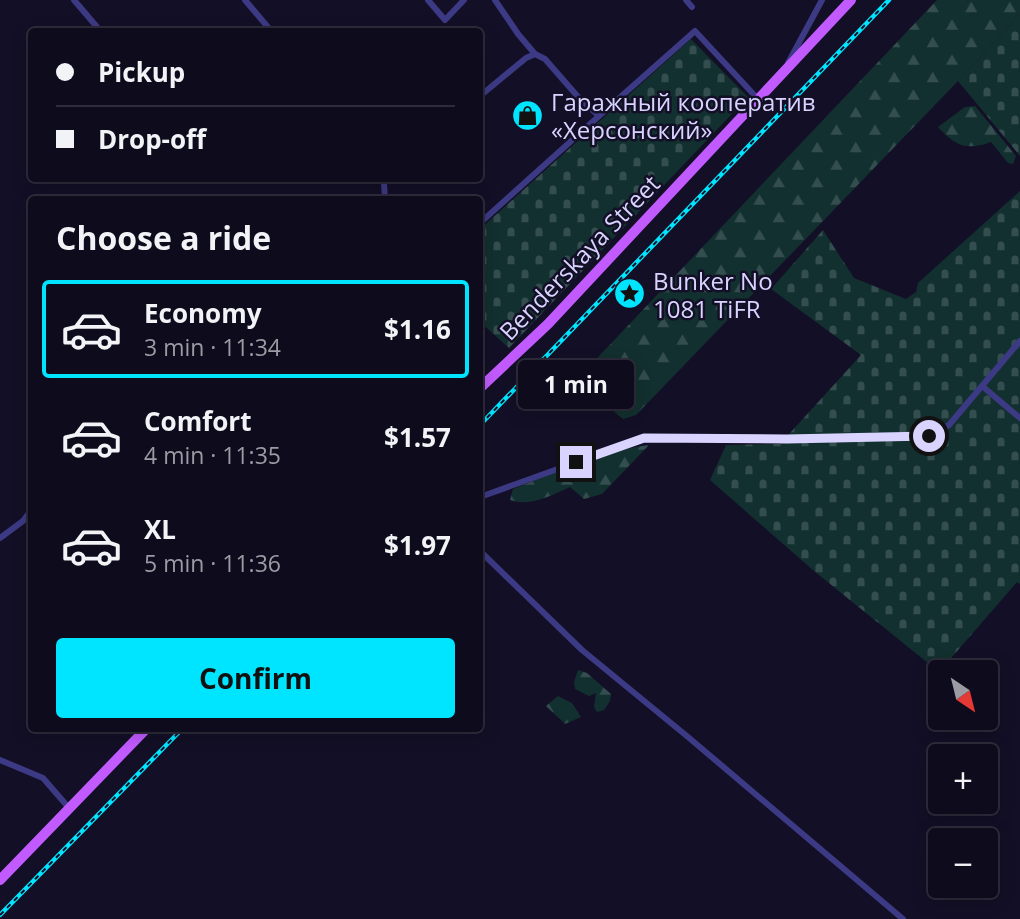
<!DOCTYPE html>
<meta charset="utf-8">
<style>
body{margin:0;font-family:"Open Sans",sans-serif;background:#1c1929;color:#f1f3f6;height:100vh;display:flex;flex-direction:column;font-size:26px;white-space:nowrap}
*{box-sizing:border-box;margin:0}
p{font-size:23px;color:#9b9ba3}
.icon{flex:none;width:38px;height:38px;fill:none;stroke:currentColor;stroke-width:2;stroke-linecap:round;stroke-linejoin:round}
.map{position:relative;flex:1;overflow:hidden}
.sheet{position:absolute;left:28px;top:196px;width:455px;height:536px;display:flex;flex-direction:column;background:#0e0b1c;border-radius:7px;box-shadow:0 4px 18px #0003,0 0 0 2px #2e2b3b}
.sheet>*{flex:none}
.banner{position:absolute;left:28px;top:28px;width:455px;height:154px;border-radius:7px;box-shadow:0 4px 18px #0003,0 0 0 2px #2e2b3b;display:grid;align-content:center;height:154px;padding:0 28px;background:#0e0b1c}
.needle{width:46px;rotate:145deg}
.buttons{position:absolute;left:928px;top:660px;display:grid;gap:14px}
.buttons a{display:grid;place-items:center;width:70px;height:70px;border-radius:7px;background:#0e0b1c;box-shadow:0 4px 18px #0003,0 0 0 2px #2e2b3b;font-size:35px}
.end{position:absolute;width:32px;height:32px;margin:-16px;border:9px solid #d9d4ff;background:#111;box-shadow:0 0 0 4px #111}
.from{border-radius:50%}
.bubble{position:absolute;height:49px;border-radius:7px;background:#0e0b1c;box-shadow:0 4px 18px #0003,0 0 0 2px #2e2b3b;font-size:23px;font-weight:700;line-height:49px;text-align:center}
.banner b{display:flex;align-items:center;gap:24px;height:66px;font-size:26px}
.banner b+b{border-top:2px solid #2e2b3b}
.banner i{width:18px;height:18px;background:#f1f3f6}
ul{padding:0;list-style:none}
li{display:flex;align-items:center;gap:21px;height:98px;margin:0 14px 10px;padding:0 14px;border:4px solid transparent;border-radius:7px}
li div{flex:1}
li b{display:block;font-size:26px}
li em{font-style:normal;font-weight:700}
li.selected{border-color:#00e5ff}
li>.icon{width:63px;height:63px;stroke-width:1.5}
h2{padding:0 28px;font-size:32px;line-height:84px}
.primary-button{display:flex;gap:14px;margin-top:auto;padding:14px 28px}
.primary-button a{flex:1;height:80px;border-radius:7px;background:#00e5ff;color:#111;font-size:28px;font-weight:700;line-height:80px;text-align:center}
.map>svg:first-child{display:block}
.forest{fill:url(#forest-firs)}
.cemetery{fill:url(#cemetery-stones)}
.lines{fill:none;stroke-linecap:round;stroke-linejoin:round}
.minor{stroke:#3d3a85;stroke-width:6}
.primary{stroke:#c25bff;stroke-width:10}
.rail-casing{stroke:#00e5ff;stroke-width:4.5}
.rail{stroke:#130f26;stroke-width:2;stroke-dasharray:5;stroke-linecap:butt}
.route{stroke:#d9d4ff;stroke-width:9}
.labels{text-anchor:middle;dominant-baseline:central;stroke-width:5;stroke-linejoin:round;paint-order:stroke}
.poi-label{font-size:24px;fill:#d9d4ff;stroke:#130f26;text-anchor:start}
.street-label{font-size:24px;fill:#d9d4ff;stroke:#130f26}
</style>
<div class="map">
<svg width="1020" height="919" viewBox="0 0 1020 919">
<defs>
<pattern id="forest-firs" width="22" height="20" patternUnits="userSpaceOnUse" patternTransform="scale(1.75)"><rect width="22" height="20" fill="#12302f"/><path d="M5 1l3.5 6h-7zM16 11l3.5 6h-7z" fill="#344d4e"/></pattern>
<pattern id="cemetery-stones" width="16" height="16" patternUnits="userSpaceOnUse" patternTransform="scale(1.75)"><rect width="16" height="16" fill="#12302f"/><path d="M2 7V4a2 2 0 0 1 4 0v3zM10 15v-3a2 2 0 0 1 4 0v3z" fill="#344d4e"/></pattern>
</defs>
<rect width="100%" height="100%" fill="#130f26"/>
<g class="forest">
<polygon points="937,0 1020,0 1020,14 958,81 636,415 623,419 585,388 582,374"/>
<path d="M975 106 1016 156 1013 164 1008 163 991 142C967 151 955 146 938 127L965 107Z"/>
<path d="M649 445 602 494 584 499 570 487C550 496 530 507 510 500L513 489C557 472 602 450 649 445Z"/>
<polygon points="578,670 587,673 611,694 610,701 604,710 597,712 594,707 596,693 589,696 575,689 574,682"/>
<polygon points="558,696 572,703 581,717 565,724 546,706"/>
</g>
<g class="cemetery">
<polygon points="1020,14 1020,156 958,81"/>
<polygon points="691,39 748,97 509,348 480,322 480,229"/>
<polygon points="1020,191 1020,584 1017,582 939,672 814,571 710,480 726,445 780,444 861,355 771,289 823,230 854,278 906,299 916,292 918,283"/>
</g>
<g class="lines">
<g class="minor">
<polyline points="74,0 97,27 103,32"/>
<polyline points="245,0 272,32"/>
<polyline points="428,0 445,20 464,0"/>
<polyline points="686,0 692,7"/>
<polyline points="788,63 822,0"/>
<polyline points="480,96 526,58 535,54"/>
<polyline points="599,116 695,31 757,98"/>
<polyline points="381,178 384,183 385,200"/>
<polyline points="480,223 599,116 579,98 545,59 535,54 518,34 495,0"/>
<polyline points="982,386 1020,418"/>
<polyline points="480,497 644,438 787,439 929,436 949,425 1020,341"/>
<polyline points="0,538 23,521 32,509"/>
<polyline points="480,551 582,650 688,737 903,919"/>
<polyline points="0,760 43,778 69,808"/>
</g>
<g class="primary">
<polyline points="480,388 548,324 851,0"/>
<polyline points="0,880 147,728"/>
</g>
<defs>
<g id="rail">
<polyline points="480,425 889,0"/>
<polyline points="0,915 183,728"/>
</g>
</defs>
<use href="#rail" class="rail-casing"/>
<use href="#rail" class="rail"/>
</g>
<g class="lines">
<polyline class="route" points="576,462 644,438 787,439 929,436"/>
</g>
<defs>
<symbol id="shop-disc" viewBox="-11 -11 22 22"><circle r="9.5" fill="#00e5ff" stroke="#130f26"/><path d="M-5-2.5h2.3a2.7 3.5 0 0 1 5.4 0H5L5.5 6h-11ZM-1.5-2.5h3a1.5 2.3 0 0 0-3 0Z" fill="#111"/></symbol>
<symbol id="sight-disc" viewBox="-11 -11 22 22"><circle r="9.5" fill="#00e5ff" stroke="#130f26"/><path d="M0-6L1.8-2.2L6-1.7L2.9 1.2L3.7 5.4L0 3.3L-3.7 5.4L-2.9 1.2L-6-1.7L-1.8-2.2Z" fill="#111"/></symbol>
</defs>
<g fill-rule="evenodd">
<use href="#shop-disc" x="510" y="98" width="35" height="35"/>
<use href="#sight-disc" x="612" y="276" width="35" height="35"/>
</g>
<g class="labels">
<g class="poi-label">
<text x="551" y="101">Гаражный кооператив<tspan x="551" dy="28">«Херсонский»</tspan></text>
<text x="653" y="280">Bunker No<tspan x="653" dy="28">1081 TiFR</tspan></text>
</g>
<g class="street-label">
<text transform="translate(579 257) rotate(-46)">Benderskaya Street</text>
</g>
</g>
</svg>
<div class="buttons">
<a><svg class="needle" viewBox="-14 -14 28 28"><path d="M0-13l5 13h-10z" fill="#e53935"/><path d="M0 13l5-13h-10z" fill="#9b9ba3"/></svg></a>
<a>+</a>
<a>−</a>
</div>
<i class="end from" style="left:929px;top:436px"></i>
<i class="end" style="left:576px;top:462px"></i>
<div class="bubble" style="left:518px;top:360px;width:116px">1 min</div>
<div class="banner">
<b><i class="from"></i>Pickup</b>
<b><i></i>Drop-off</b>
</div>
<section class="sheet">
<h2>Choose a ride</h2>
<ul>
<li class="selected"><svg class="icon" aria-label="car" viewBox="0 0 24 24"><path d="M5 17H2v-5l4-1 3-4h7l3 4 3 1v5h-3M9 17h6M6 11h13"/><circle cx="7" cy="17" r="2"/><circle cx="17" cy="17" r="2"/></svg><div><b>Economy</b><p>3 min · 11:34</p></div><em>$1.16</em></li>
<li><svg class="icon" aria-label="car" viewBox="0 0 24 24"><path d="M5 17H2v-5l4-1 3-4h7l3 4 3 1v5h-3M9 17h6M6 11h13"/><circle cx="7" cy="17" r="2"/><circle cx="17" cy="17" r="2"/></svg><div><b>Comfort</b><p>4 min · 11:35</p></div><em>$1.57</em></li>
<li><svg class="icon" aria-label="car" viewBox="0 0 24 24"><path d="M5 17H2v-5l4-1 3-4h7l3 4 3 1v5h-3M9 17h6M6 11h13"/><circle cx="7" cy="17" r="2"/><circle cx="17" cy="17" r="2"/></svg><div><b>XL</b><p>5 min · 11:36</p></div><em>$1.97</em></li>
</ul>
<div class="primary-button"><a>Confirm</a></div>
</section>
</div>
